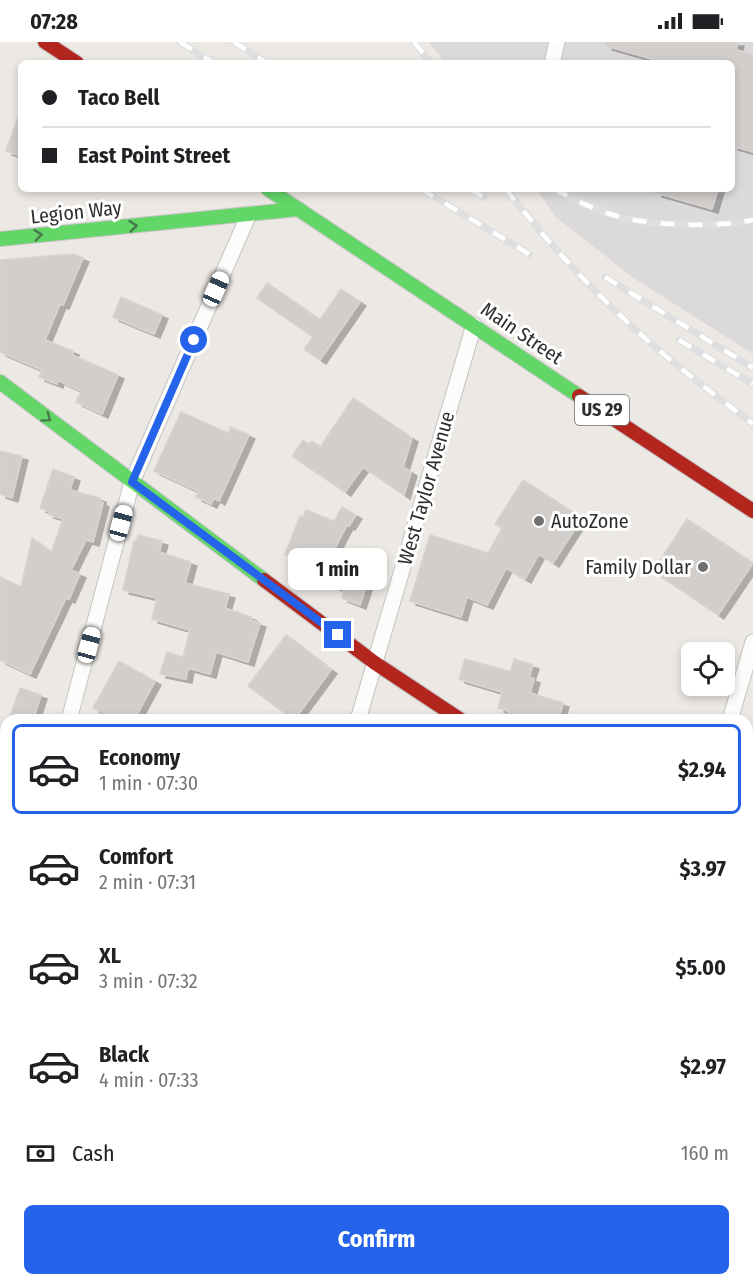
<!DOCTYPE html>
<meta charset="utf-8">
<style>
body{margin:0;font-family:"Fira Sans Condensed",sans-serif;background:#f6f6f6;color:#202124;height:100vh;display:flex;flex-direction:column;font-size:22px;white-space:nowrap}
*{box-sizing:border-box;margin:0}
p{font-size:20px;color:#757577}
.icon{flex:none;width:33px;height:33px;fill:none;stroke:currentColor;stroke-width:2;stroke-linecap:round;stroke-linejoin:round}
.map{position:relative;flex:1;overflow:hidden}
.drawer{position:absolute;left:0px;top:672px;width:753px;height:572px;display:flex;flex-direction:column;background:#fff;border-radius:18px 18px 0 0;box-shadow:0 3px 9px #0003}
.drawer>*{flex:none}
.hud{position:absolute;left:18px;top:18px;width:717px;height:132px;border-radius:9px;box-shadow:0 3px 9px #0003;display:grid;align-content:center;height:132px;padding:0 24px;background:#fff}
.tools{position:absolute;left:681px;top:600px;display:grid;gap:12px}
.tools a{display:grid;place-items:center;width:54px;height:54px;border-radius:9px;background:#fff;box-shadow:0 3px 9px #0003;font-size:30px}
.end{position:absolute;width:27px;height:27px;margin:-14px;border:8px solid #2563eb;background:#fff;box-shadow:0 0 0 3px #fff}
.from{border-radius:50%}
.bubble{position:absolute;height:42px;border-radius:9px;background:#fff;box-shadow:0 3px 9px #0003;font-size:20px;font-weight:700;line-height:42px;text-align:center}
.car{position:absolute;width:18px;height:36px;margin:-18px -9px;border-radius:8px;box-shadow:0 0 4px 2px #0007;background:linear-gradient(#fff 24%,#345 0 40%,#fff 0 76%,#345 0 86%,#fff 0)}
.hud b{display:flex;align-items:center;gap:21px;height:57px;font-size:22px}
.hud b+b{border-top:2px solid #e0e0e0}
.hud i{width:15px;height:15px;background:#202124}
ul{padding:10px 0 0;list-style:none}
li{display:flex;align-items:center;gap:18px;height:90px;margin:0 12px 9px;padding:0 12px;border:3px solid transparent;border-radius:9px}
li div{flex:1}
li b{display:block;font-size:22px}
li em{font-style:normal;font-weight:700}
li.current{border-color:#2563eb}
li>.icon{width:54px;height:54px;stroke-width:1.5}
.pay{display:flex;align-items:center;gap:15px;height:66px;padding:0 24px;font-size:22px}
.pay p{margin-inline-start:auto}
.primary-button{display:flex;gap:12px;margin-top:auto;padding:12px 24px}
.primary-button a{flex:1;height:69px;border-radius:9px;background:#2563eb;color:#fff;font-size:24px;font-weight:700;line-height:69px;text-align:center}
.status{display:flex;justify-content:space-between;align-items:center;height:42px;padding:0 30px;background:#fff;direction:ltr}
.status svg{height:16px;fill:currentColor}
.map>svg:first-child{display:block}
.industrial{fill:#dcd9db}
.building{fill:#d1cecb;stroke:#d7d4d0;stroke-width:1.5;filter:url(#shadow)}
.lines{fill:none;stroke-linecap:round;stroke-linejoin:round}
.street-casing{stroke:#c5c4c5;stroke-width:17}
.fast-casing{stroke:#c5c4c5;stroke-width:16}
.jam-casing{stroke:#c5c4c5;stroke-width:16}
.street{stroke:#fcfcfb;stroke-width:15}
.fast{stroke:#63d668;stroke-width:14}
.jam{stroke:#b3261e;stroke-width:14}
.rail-casing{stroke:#dfdfe1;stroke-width:7}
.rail{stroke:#fff;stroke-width:4.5;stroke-dasharray:14;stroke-linecap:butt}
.oneway{stroke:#467a48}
.route{stroke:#2563eb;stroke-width:8}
.poi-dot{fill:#706f6e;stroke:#fff;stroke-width:2}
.labels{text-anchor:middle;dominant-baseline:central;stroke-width:6;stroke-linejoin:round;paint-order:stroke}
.shield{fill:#fff;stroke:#6d6d6d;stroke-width:1.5}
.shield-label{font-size:18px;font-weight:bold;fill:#2e2e2e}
.street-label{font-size:20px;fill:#2e2e2e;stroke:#fff}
.poi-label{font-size:20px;fill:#2e2e2e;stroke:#fff;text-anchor:start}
</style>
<div class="status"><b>07:28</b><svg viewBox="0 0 49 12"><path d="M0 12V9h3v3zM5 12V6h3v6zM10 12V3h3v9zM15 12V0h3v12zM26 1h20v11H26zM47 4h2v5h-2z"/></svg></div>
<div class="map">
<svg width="753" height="1243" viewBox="0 0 753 1243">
<defs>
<filter id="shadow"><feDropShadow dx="6" dy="4" stdDeviation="0" flood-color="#0004"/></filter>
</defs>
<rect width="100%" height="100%" fill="#ece8e4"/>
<polygon class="industrial" points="429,0 753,0 753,312 632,235 556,175 536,147 732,147 732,21 445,21"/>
<g class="building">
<polygon points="606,0 738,0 736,8 753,12 753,110 732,104 732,21 666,21 606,4"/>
<polygon points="19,73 21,73 21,114 6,109"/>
<polygon points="656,147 718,147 712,167 656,151"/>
<polygon points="73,212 83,216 63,263 60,262 45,298 73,309 72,313 118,333 102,372 76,360 81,349 58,338 57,342 39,335 42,328 0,310 0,218"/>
<polygon points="267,241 320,278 341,247 360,260 320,318 304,307 313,295 257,256"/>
<polygon points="121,255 162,273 154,292 113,275"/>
<polygon points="353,356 412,396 403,425 411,430 404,453 363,425 345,450 292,414 303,398 309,402 312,399 320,405"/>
<polygon points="181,370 228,391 231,385 249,393 219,459 214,456 211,462 196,455 198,449 154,429"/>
<polygon points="0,409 22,414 12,456 0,452"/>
<polygon points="53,427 74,435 70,448 100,456 100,459 103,461 93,500 86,498 71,528 80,532 69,557 66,556 30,632 0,618 0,535 21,545 32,496 51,511 63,477 48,472 50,470 40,466"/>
<polygon points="523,438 582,476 553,521 539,512 525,537 506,526 487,563 467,555 461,575 410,559 430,493 488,511 502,486 495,482"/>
<polygon points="342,465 356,473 349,484 347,483 335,506 374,520 360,563 342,556 344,548 322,539 324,536 312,530 314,523 285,512 300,474 303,475 306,468 334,479"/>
<polygon points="687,477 753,521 718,573 653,529"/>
<polygon points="138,493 162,499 159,510 191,520 185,541 229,552 225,566 251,575 250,578 260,581 248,620 216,610 210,632 188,626 186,637 160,632 167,610 183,615 190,588 152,577 157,556 123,548 134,499 136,500"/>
<polygon points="286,593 331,628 294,678 248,644"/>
<polygon points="465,617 508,629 511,629 514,617 533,623 529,635 534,637 530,651 563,661 558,678 529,678 509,672 508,669 498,666 502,650 459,637"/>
<polygon points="119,619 155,639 134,678 119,678 93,666"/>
<polygon points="20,646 41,653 33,678 9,678"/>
</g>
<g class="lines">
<defs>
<g id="street">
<polyline points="552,21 557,0"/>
<polyline points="69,678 132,440 249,172"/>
<polyline points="358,678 474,283"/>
<polyline points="730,678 753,600"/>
<polyline points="0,794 6,797"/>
<polyline points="747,867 753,871"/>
<polyline points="0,944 6,920"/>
<polyline points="0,1115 6,1118"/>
<polyline points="237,1238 259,1243"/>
<polyline points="728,1238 737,1243"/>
<polyline points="181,1243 183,1238"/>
<polyline points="563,1243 565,1238"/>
</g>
<g id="fast">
<polyline points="268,147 579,354"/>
<polyline points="0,197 298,167"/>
<polyline points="0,340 264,538"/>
</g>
<g id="jam">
<polyline points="45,0 77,21"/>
<polyline points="579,354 753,469"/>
<polyline points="264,538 375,621 461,678"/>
</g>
</defs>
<use href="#street" class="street-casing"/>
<use href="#fast" class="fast-casing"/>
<use href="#jam" class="jam-casing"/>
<use href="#street" class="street"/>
<use href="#fast" class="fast"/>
<use href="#jam" class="jam"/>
<defs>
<g id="rail">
<polyline points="180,0 214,21"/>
<polyline points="234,0 267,21"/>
<polyline points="414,0 431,21"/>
<polyline points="421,147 529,212"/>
<polyline points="470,147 484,155"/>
<path d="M506 147C550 204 601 258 655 305 687 332 720 357 753 382"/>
<path d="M555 147C572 157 591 166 610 172 645 184 717 186 753 178"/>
<polyline points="605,235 753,326"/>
<polyline points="679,298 753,342"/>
</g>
</defs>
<use href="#rail" class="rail-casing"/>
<use href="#rail" class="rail"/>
</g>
<defs><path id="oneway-chevron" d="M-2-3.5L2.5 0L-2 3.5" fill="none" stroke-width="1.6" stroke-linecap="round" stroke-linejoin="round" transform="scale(1.5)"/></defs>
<g class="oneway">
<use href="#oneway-chevron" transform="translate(133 184) rotate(-6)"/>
<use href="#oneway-chevron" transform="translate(38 193) rotate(-6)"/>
<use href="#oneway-chevron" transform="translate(47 376) rotate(37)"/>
</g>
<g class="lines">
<polyline class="route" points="194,298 132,440 338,593"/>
</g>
<g class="poi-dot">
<circle cx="539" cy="479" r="6"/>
<circle cx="703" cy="525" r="6"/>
</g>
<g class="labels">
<rect class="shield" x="575" y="353" width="54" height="30" rx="4.5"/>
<g class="shield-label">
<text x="602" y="368">US 29</text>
</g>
<g class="street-label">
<text transform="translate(76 170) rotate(-6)">Legion Way</text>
<text transform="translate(522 291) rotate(34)">Main Street</text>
<text transform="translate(426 446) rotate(-74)">West Taylor Avenue</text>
</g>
<g class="poi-label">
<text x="551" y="479">AutoZone</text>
<text x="691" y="525" text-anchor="end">Family Dollar</text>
</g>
</g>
</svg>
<div class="tools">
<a><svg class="icon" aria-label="locate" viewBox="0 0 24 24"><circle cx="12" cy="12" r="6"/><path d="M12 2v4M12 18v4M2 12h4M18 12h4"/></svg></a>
</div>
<i class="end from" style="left:194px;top:298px"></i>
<i class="end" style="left:338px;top:593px"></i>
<div class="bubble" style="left:288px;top:506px;width:99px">1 min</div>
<i class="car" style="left:216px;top:247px;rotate:24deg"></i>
<i class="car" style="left:121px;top:481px;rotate:15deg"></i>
<i class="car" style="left:89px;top:603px;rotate:15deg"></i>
<div class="hud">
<b><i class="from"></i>Taco Bell</b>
<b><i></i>East Point Street</b>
</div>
<section class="drawer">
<ul>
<li class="current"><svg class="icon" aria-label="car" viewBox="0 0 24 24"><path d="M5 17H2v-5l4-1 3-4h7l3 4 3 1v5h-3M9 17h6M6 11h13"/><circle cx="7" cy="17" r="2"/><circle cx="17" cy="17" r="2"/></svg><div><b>Economy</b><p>1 min · 07:30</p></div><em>$2.94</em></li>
<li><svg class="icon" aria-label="car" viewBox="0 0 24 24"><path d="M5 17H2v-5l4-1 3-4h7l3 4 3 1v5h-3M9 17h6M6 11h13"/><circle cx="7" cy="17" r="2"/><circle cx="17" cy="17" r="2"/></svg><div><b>Comfort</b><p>2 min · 07:31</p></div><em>$3.97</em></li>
<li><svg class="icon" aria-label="car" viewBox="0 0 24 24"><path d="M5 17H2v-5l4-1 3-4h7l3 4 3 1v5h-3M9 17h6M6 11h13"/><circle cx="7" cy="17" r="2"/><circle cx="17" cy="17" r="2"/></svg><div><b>XL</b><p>3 min · 07:32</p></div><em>$5.00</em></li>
<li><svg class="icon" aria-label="car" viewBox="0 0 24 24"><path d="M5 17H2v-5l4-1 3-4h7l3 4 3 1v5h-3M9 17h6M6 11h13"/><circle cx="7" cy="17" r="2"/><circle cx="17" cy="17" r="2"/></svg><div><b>Black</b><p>4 min · 07:33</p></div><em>$2.97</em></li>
</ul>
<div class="pay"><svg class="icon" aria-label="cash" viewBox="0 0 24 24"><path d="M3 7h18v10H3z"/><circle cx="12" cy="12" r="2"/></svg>Cash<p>160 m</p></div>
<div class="primary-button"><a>Confirm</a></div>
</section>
</div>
